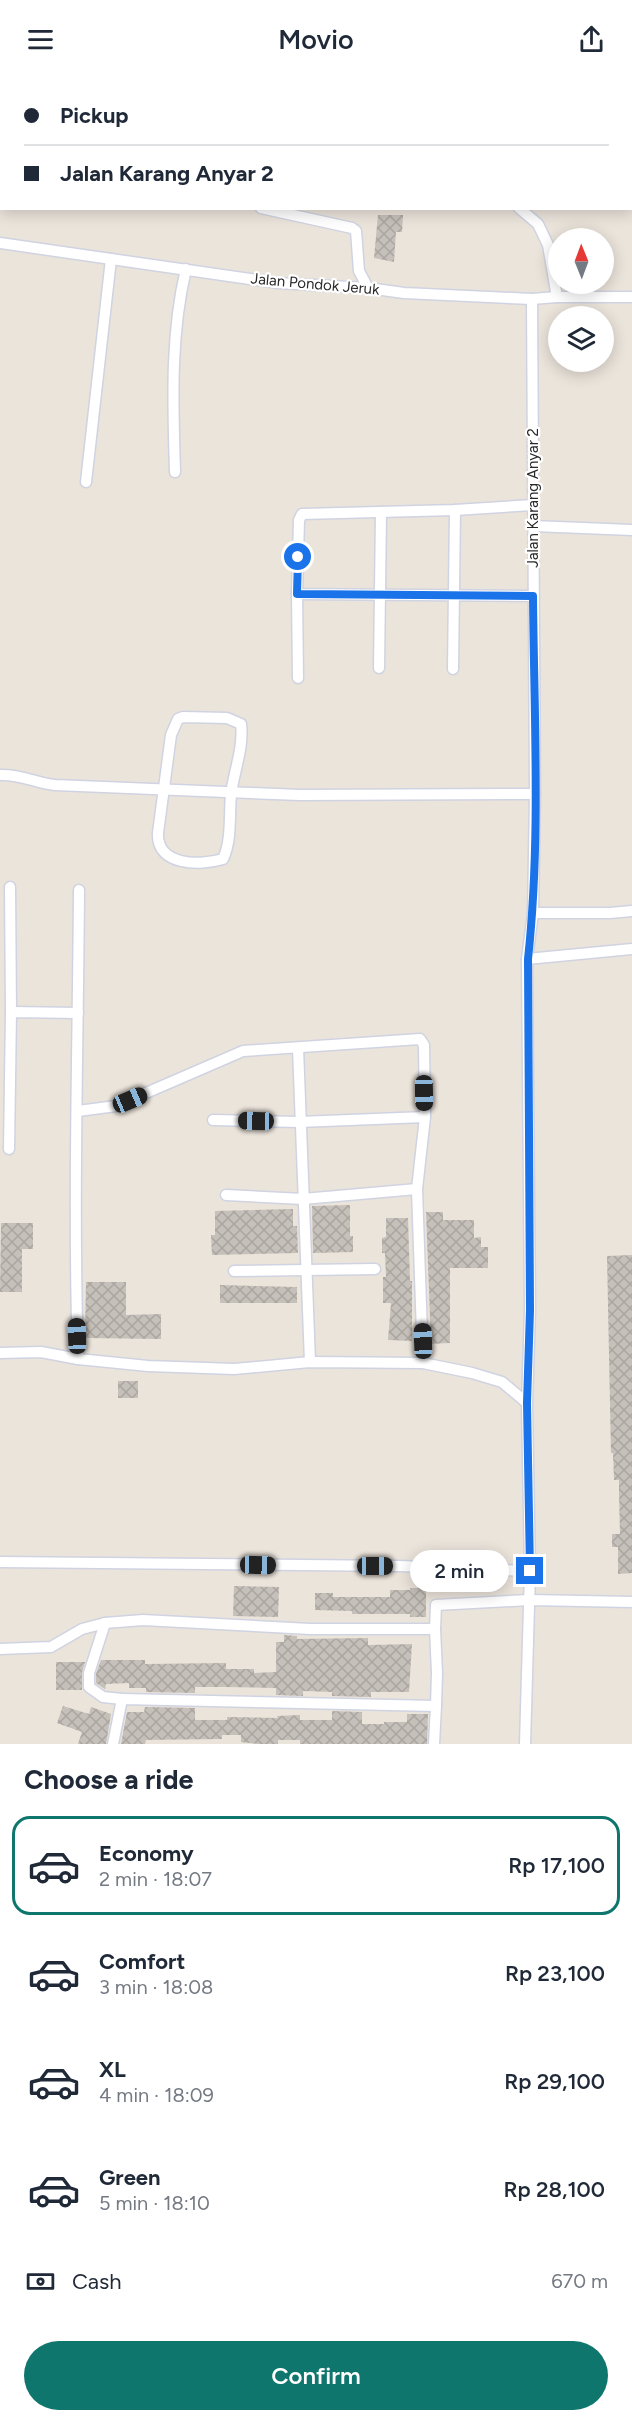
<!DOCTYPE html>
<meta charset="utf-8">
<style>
body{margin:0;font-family:Figtree,sans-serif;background:#f6f6f7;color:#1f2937;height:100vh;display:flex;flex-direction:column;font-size:22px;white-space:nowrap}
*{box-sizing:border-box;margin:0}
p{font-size:20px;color:#747a83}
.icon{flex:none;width:33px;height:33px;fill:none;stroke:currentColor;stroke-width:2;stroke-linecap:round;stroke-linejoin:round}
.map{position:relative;height:1666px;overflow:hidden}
.sheet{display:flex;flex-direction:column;background:#fff;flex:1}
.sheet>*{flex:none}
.banner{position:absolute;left:0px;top:0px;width:633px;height:132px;box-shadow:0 3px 15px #0003;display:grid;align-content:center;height:132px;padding:0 24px;background:#fff}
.needle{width:39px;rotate:359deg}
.controls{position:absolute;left:548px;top:150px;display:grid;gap:12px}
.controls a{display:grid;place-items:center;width:66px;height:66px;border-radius:50%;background:#fff;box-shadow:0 3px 15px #0003;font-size:30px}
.end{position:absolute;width:27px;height:27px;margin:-14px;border:8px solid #1a73e8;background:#fff;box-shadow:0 0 0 3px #fff}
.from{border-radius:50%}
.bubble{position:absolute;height:42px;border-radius:21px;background:#fff;box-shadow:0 3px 15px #0003;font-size:20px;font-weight:600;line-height:42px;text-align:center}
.car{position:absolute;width:18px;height:36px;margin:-18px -9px;border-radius:8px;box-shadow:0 0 4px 2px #0007;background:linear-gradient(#222 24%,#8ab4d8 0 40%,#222 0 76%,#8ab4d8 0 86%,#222 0)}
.banner b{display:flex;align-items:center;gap:21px;height:57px;font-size:22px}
.banner b+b{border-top:2px solid #e0e1e3}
.banner i{width:15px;height:15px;background:#1f2937}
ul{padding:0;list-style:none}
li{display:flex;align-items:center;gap:18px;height:99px;margin:0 12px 9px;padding:0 12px;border:3px solid transparent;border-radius:18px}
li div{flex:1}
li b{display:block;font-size:22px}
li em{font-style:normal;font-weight:600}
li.selected{border-color:#0f766e}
li>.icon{width:54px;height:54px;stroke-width:1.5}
h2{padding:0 24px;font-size:27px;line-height:72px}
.pay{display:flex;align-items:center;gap:15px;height:66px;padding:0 24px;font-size:22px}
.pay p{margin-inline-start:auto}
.action{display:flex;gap:12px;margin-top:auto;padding:12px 24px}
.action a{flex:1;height:69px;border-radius:36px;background:#0f766e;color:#fff;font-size:24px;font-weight:600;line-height:69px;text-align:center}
header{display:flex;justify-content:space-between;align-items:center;height:78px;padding:0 24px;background:#fff;font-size:27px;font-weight:600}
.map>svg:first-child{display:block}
.building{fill:url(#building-cross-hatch)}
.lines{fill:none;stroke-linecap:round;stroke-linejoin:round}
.minor-casing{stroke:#d0d3e1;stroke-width:13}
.minor{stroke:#fff;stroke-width:10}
.route{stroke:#1a73e8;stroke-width:8}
.labels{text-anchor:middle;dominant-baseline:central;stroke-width:4.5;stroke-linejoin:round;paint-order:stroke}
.street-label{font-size:15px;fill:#292929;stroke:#fff}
</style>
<header><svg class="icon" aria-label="menu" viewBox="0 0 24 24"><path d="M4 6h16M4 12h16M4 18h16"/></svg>Movio<svg class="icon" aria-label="share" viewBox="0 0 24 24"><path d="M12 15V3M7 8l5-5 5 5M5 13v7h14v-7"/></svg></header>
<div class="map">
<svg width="632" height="1666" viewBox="0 0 632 1666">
<defs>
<pattern id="building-cross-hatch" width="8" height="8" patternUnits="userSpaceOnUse" patternTransform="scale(1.5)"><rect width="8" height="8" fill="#c6c0ba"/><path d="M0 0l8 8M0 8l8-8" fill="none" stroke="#aaa5a0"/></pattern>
</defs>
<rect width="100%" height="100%" fill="#ebe4db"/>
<g class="building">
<polygon points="378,137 403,137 402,154 396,154 394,184 374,180"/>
<polygon points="350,1127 350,1158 353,1158 353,1174 313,1175 312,1128"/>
<polygon points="293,1131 293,1148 297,1148 298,1175 212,1177 211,1157 215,1157 215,1133"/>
<polygon points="426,1134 443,1134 443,1142 474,1142 474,1160 481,1159 481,1169 488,1169 488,1190 450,1190 450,1265 431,1266"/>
<polygon points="386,1140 408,1140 410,1203 412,1203 412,1263 388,1262 391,1225 383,1225 383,1199 386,1199 385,1175 382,1175 382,1160 386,1159"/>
<polygon points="1,1145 33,1145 33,1171 22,1171 22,1214 0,1214"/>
<polygon points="632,1177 632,1495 618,1496 618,1469 612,1469 612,1456 620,1456 619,1416 619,1402 614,1402 613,1375 611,1375 607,1178"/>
<polygon points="86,1204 126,1204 126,1237 161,1236 161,1261 85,1260"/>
<polygon points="220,1207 297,1209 297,1225 220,1225"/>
<rect x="118" y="1303" width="20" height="17"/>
<polygon points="234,1508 279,1509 278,1539 233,1538"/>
<polygon points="410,1510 426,1510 426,1539 410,1539 410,1536 352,1536 352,1533 315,1532 315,1515 333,1515 333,1519 390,1519 390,1512 410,1512"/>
<polygon points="284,1557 297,1558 297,1561 368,1560 368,1567 412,1566 409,1614 371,1614 371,1619 332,1618 332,1614 303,1613 303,1618 276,1617 276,1610 226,1609 195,1609 195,1615 146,1614 146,1610 129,1610 129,1605 106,1606 105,1611 96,1605 96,1596 101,1582 145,1582 145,1586 226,1585 226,1591 254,1591 254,1595 276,1594 276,1564 284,1564"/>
<polygon points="56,1584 85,1584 82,1595 82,1612 56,1612"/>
<polygon points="63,1628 89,1636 91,1629 111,1636 106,1666 78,1666 82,1654 57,1645"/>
<polygon points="145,1629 195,1630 195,1642 227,1642 227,1639 278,1640 277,1638 300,1637 300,1642 332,1642 332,1633 362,1634 362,1646 384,1646 384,1644 407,1644 407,1636 428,1636 427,1666 300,1666 300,1662 278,1662 278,1666 258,1666 241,1664 241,1657 222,1657 222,1661 146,1662 145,1666 121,1666 127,1634 144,1634"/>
</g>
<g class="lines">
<defs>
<g id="minor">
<polyline points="56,0 58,2"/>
<polyline points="269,2 270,0"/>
<polyline points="471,2 472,0"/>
<polyline points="536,2 537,0"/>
<polyline points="622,2 623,0"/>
<polyline points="261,130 352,150 356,153 359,193 368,210"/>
<polyline points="519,130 538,146 548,167 557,219"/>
<polyline points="0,165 278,205 368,210 404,215 532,221 557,219 632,219"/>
<path d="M175 394C173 326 170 258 186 191"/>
<polyline points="86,404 111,181"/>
<polyline points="533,427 455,432 302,436 299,442 297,516 533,518"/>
<polyline points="533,448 632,452"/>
<polyline points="297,516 298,600"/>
<polyline points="379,590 381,434"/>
<polyline points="453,591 455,432"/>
<path d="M183 639 227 640 241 646C244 669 234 693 231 716 229 737 232 762 223 781 200 788 156 788 158 755L171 657 178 641Z"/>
<path d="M0 697C21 696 35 705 55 707L300 717 535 716"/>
<polyline points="10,809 11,934"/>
<polyline points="533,835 610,835 632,833"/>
<polyline points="527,881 632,871"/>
<polyline points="298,970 310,1284"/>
<polyline points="78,1033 116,1028 243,973 420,961 424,967 425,1039 417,1111 423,1285"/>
<polyline points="213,1042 299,1044 425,1039"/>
<polyline points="9,1071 11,934 78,935"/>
<polyline points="226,1117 303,1121 417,1111"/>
<polyline points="234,1193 375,1191"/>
<polyline points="0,1275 41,1274 78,1281 148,1288 234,1291 310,1284 423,1285 472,1295 502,1304 527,1325"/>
<path d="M78 1281C73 1125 78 969 79 812"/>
<polyline points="0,1484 399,1488 530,1493"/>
<polyline points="105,1545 89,1595 89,1609 103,1619 122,1621"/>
<polyline points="435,1551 436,1527 529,1522 632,1524"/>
<polyline points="0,1571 51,1569 82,1551 105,1545 143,1542 310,1551 435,1551 437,1595 436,1628"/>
<polyline points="113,1666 122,1621 436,1628 434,1666"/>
<polyline points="525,1666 530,1493 527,1325 530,1232 527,881 533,835 535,716 532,221"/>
</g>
</defs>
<use href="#minor" class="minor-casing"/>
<use href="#minor" class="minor"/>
</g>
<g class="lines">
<path class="route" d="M298 479 297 516 533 518C534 638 541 761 528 881L530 1232 527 1325 530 1493"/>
</g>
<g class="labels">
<g class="street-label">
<text transform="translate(315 206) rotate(5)">Jalan Pondok Jeruk</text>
<text transform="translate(533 420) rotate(-90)">Jalan Karang Anyar 2</text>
</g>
</g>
</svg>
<div class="controls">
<a><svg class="needle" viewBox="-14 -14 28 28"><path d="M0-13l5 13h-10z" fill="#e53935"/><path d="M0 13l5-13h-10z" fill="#747a83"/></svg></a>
<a><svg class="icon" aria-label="layers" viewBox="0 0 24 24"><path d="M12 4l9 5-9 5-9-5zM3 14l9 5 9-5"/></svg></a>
</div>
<i class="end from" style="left:298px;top:479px"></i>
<i class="end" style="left:530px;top:1493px"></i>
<div class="bubble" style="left:410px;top:1472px;width:99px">2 min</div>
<i class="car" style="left:424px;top:1015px;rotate:179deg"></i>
<i class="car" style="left:130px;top:1022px;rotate:67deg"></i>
<i class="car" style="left:256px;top:1043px;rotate:271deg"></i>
<i class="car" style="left:77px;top:1258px;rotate:358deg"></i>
<i class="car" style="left:423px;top:1263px;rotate:358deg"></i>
<i class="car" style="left:258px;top:1487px;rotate:91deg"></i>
<i class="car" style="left:375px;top:1488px;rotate:90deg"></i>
<div class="banner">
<b><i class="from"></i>Pickup</b>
<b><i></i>Jalan Karang Anyar 2</b>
</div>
</div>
<section class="sheet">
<h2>Choose a ride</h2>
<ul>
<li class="selected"><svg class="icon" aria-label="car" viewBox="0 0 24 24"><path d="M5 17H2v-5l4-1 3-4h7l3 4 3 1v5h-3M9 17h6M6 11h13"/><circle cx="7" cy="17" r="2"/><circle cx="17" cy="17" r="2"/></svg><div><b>Economy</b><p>2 min · 18:07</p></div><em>Rp 17,100</em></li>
<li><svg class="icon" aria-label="car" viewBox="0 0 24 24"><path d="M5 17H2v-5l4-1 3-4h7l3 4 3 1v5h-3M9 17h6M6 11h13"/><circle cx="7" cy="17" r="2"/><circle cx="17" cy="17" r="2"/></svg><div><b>Comfort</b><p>3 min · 18:08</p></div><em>Rp 23,100</em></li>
<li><svg class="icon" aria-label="car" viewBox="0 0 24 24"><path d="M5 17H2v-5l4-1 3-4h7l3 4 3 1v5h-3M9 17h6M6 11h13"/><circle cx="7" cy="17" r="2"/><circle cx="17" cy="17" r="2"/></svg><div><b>XL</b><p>4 min · 18:09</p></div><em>Rp 29,100</em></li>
<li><svg class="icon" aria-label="car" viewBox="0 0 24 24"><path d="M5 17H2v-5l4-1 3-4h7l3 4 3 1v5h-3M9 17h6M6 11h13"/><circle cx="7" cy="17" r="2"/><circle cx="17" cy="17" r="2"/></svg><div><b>Green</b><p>5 min · 18:10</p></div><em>Rp 28,100</em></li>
</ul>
<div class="pay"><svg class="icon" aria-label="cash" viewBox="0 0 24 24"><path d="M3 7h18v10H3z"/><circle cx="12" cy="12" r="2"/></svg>Cash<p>670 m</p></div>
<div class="action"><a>Confirm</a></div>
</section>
